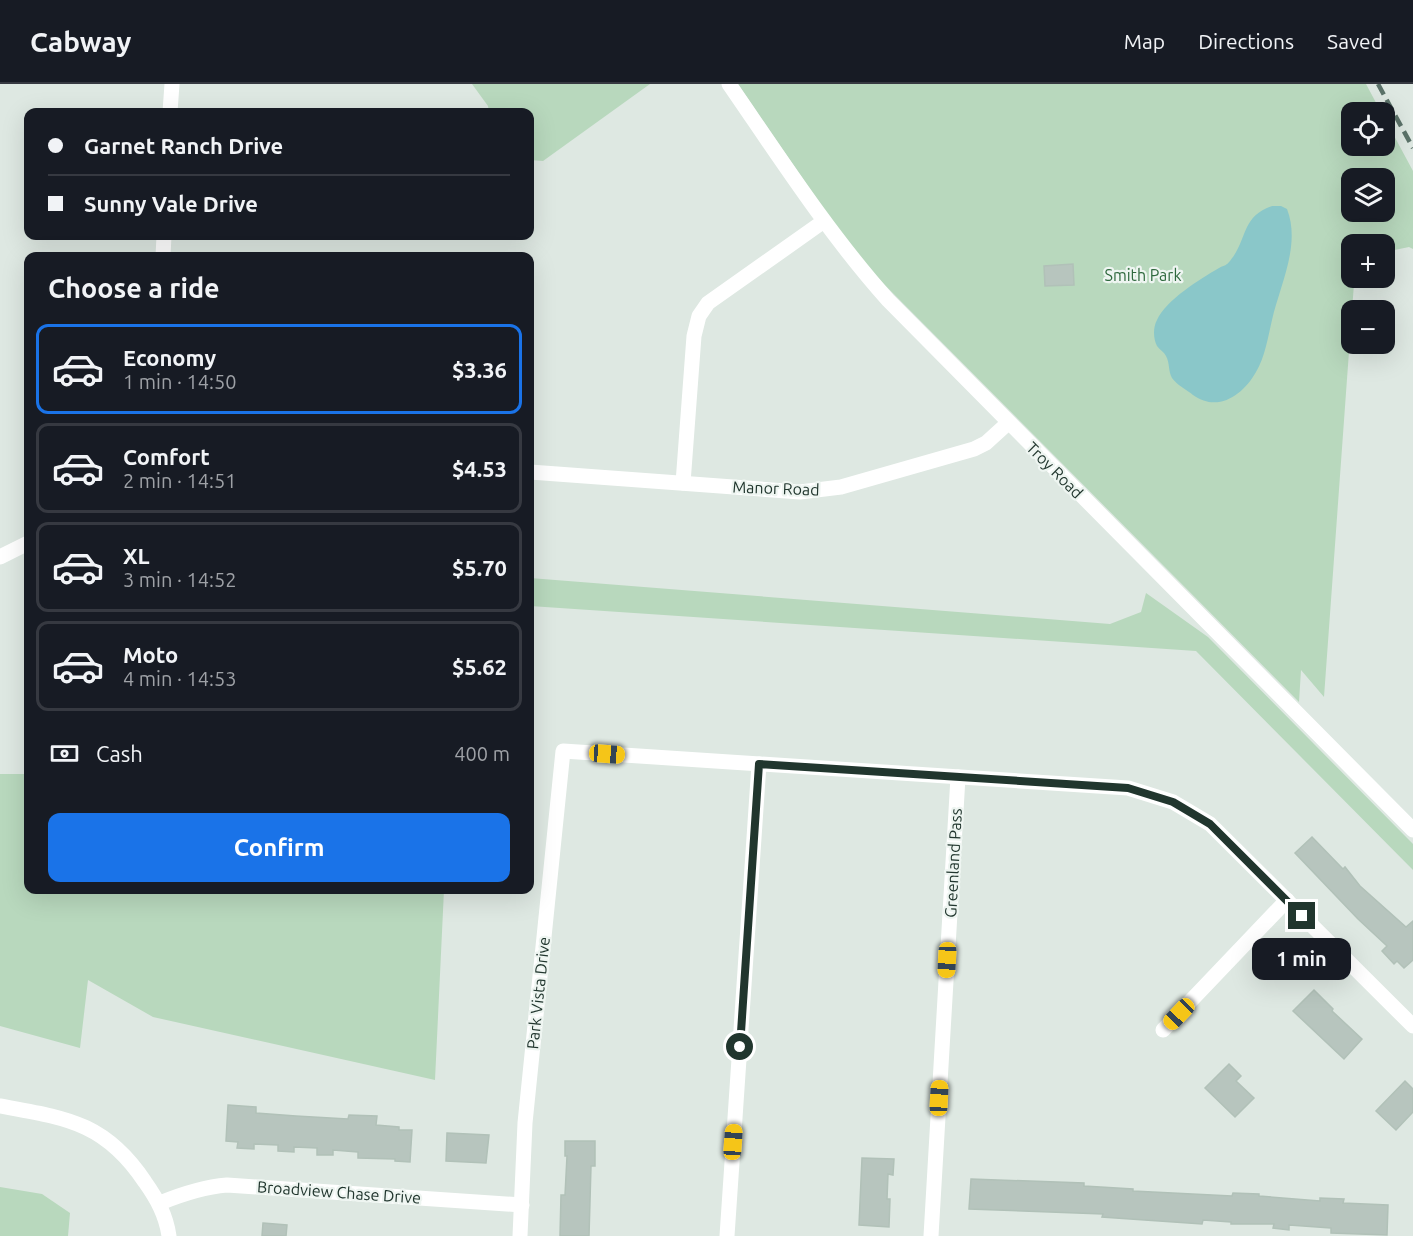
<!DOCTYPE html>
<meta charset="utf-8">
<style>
body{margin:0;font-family:Ubuntu,sans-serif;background:#20242c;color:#f1f3f6;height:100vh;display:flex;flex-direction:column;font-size:22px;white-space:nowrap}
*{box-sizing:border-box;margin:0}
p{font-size:20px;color:#9ea1a6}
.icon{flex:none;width:33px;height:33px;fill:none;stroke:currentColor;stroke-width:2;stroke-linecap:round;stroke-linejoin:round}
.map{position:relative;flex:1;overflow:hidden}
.drawer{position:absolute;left:24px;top:168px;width:510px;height:642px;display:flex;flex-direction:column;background:#171b24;border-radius:12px;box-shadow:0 6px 24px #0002}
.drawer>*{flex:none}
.banner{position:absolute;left:24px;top:24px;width:510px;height:132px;border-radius:12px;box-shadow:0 6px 24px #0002;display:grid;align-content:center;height:132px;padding:0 24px;background:#171b24}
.fabs{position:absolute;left:1341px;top:18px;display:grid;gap:12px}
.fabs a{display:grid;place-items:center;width:54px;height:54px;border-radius:12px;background:#171b24;box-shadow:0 6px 24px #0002;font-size:30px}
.end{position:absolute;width:27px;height:27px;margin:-14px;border:8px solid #21362e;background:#fff;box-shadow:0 0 0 3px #fff}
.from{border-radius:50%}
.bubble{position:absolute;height:42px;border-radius:12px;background:#171b24;box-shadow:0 6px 24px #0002;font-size:20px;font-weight:600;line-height:42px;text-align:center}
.car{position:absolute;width:18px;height:36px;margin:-18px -9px;border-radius:8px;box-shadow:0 0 4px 2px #0007;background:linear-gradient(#f5c518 24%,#345 0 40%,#f5c518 0 76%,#345 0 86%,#f5c518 0)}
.banner b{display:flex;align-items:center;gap:21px;height:57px;font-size:22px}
.banner b+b{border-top:2px solid #363941}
.banner i{width:15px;height:15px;background:#f1f3f6}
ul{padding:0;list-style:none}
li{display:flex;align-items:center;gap:18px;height:90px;margin:0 12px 9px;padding:0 12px;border:3px solid #363941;border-radius:12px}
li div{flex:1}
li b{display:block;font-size:22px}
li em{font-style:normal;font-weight:600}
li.on{border-color:#1a73e8}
li>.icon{width:54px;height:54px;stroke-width:1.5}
h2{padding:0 24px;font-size:27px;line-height:72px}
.pay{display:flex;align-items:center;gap:15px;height:66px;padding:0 24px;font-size:22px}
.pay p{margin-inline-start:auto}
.primary-button{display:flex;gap:12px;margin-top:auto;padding:12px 24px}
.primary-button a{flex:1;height:69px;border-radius:12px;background:#1a73e8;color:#fff;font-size:24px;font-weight:600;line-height:69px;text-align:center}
header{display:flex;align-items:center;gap:36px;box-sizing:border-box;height:84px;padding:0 30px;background:#171b24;border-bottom:2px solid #363941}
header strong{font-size:28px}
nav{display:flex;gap:33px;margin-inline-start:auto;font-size:21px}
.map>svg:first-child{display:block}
.green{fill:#b8d8bd;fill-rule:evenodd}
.water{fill:#8ac7c9}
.building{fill:#b7c5be;stroke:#b1c1b8;stroke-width:1.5}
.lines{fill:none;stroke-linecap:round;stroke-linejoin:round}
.minor{stroke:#fff;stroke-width:15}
.rail{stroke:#5b7269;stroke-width:4.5;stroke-dasharray:12 6;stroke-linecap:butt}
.route{stroke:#21362e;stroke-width:8}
.labels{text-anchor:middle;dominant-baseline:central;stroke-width:4.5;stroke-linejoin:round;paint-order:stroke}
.park-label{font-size:16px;fill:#2f693e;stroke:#eef5f1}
.street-label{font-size:16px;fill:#21362e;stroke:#eef5f1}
</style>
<header>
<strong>Cabway</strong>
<nav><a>Map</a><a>Directions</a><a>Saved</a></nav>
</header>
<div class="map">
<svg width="1413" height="1152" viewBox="0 0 1413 1152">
<rect width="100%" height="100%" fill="#dee8e2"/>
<g class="green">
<polygon points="472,0 650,0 543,77 530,76 530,28 489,28 488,22"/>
<path d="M738 0H1366L1381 28H1352V62H1384L1385 35 1413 87V165L1409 163 1385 168 1384 160H1352V194H1357L1354 200 1352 226 1324 613 1301 586 1299 618 855 171ZM1352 94H1384V128H1352Z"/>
<polygon points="530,494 1110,540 1141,528 1146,509 1208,553 1413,760 1413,786 1196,567 530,522"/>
<polygon points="0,690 28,690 28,806 444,806 435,996 153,933 88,896 80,964 0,942"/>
<polygon points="0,1103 42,1110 70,1129 68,1152 0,1152"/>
</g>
<path class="water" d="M1272 122H1281L1287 125C1301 161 1280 201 1272 236 1268 253 1265 273 1256 288 1243 311 1218 329 1193 311 1187 306 1177 301 1172 294 1168 287 1170 279 1166 272 1164 268 1160 266 1157 262 1153 254 1153 243 1157 236 1166 216 1200 195 1219 184 1222 182 1225 182 1227 180 1228 180 1232 174 1233 173 1248 151 1242 133 1272 122Z"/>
<g class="building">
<polygon points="1073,180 1074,201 1045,202 1044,182"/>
<polygon points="1312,753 1343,785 1345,783 1360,802 1406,843 1413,837 1413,876 1404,884 1397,877 1394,880 1382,867 1387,862 1358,835 1295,769"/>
<polygon points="1314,906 1333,925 1332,927 1362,955 1344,975 1293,927"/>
<polygon points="1229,980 1241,992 1236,997 1254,1014 1235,1033 1205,1004"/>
<polygon points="1405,997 1413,1005 1413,1028 1396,1046 1376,1027"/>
<polygon points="228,1021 256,1023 256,1029 296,1032 348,1035 349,1031 377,1032 376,1041 399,1043 399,1046 412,1046 410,1078 395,1077 395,1075 358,1074 358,1068 333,1066 333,1071 317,1071 317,1064 294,1063 294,1068 278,1067 278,1061 254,1060 254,1065 237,1064 238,1058 226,1057"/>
<polygon points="447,1049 489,1051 486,1079 446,1077"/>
<polygon points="565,1057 595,1057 595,1082 591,1082 589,1152 560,1152 561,1111 565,1111 567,1072 565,1072"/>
<polygon points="862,1074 894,1075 893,1091 888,1090 887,1115 890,1115 889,1143 859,1141"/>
<polygon points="971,1095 1084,1099 1084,1102 1133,1105 1133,1107 1232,1112 1233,1109 1259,1110 1259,1112 1320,1117 1320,1114 1344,1115 1343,1119 1388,1121 1387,1151 1331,1149 1331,1144 1289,1141 1289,1146 1273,1144 1274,1140 1231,1140 1231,1138 1203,1136 1202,1140 1102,1133 1103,1130 969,1125"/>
<polygon points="263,1139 287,1141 286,1152 262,1152"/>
</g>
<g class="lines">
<g class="minor">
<path d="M729 0C780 74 829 150 888 216L1413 746"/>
<polyline points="170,28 172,0"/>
<polyline points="163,172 164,152"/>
<polyline points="530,388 800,408 841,403 974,365 986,359 1008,339"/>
<polyline points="683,399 694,252 699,232 708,219 824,137"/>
<polyline points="0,473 28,459"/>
<polyline points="1163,946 1287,816"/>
<path d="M0 1022C66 1034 105 1038 145 1098 157 1115 166 1131 169 1152"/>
<path d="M160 1119C182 1110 203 1103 227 1101L522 1121"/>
<polyline points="520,1152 525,1039 563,667 1128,704 1173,718 1210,740 1413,942"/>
<polyline points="727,1152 759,680"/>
<polyline points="931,1152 958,693"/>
</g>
<polyline class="rail" points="1378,0 1413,64"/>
</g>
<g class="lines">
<polyline class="route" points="740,963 759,680 1128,704 1173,718 1210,740 1302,832"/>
</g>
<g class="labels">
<g class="park-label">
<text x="1143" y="191">Smith Park</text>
</g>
<g class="street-label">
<text transform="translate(1055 386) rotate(45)">Troy Road</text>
<text transform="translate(776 404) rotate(2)">Manor Road</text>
<text transform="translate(953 779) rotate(-87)">Greenland Pass</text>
<text transform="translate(538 909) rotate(-84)">Park Vista Drive</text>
<text transform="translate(339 1108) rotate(4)">Broadview Chase Drive</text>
</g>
</g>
</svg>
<div class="fabs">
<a><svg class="icon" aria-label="locate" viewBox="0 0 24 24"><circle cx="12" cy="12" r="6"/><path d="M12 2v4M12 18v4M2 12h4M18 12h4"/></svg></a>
<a><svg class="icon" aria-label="layers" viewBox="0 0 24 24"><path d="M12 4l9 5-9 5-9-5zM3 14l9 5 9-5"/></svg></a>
<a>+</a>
<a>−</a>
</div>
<i class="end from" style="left:740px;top:963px"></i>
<i class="end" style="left:1302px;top:832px"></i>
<div class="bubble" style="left:1252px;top:854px;width:99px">1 min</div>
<i class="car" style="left:607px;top:670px;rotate:94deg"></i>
<i class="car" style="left:947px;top:876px;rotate:183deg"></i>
<i class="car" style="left:1179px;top:930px;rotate:224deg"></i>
<i class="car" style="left:939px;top:1014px;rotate:3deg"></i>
<i class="car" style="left:733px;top:1058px;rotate:4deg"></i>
<div class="banner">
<b><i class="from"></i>Garnet Ranch Drive</b>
<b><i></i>Sunny Vale Drive</b>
</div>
<section class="drawer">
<h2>Choose a ride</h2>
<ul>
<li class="on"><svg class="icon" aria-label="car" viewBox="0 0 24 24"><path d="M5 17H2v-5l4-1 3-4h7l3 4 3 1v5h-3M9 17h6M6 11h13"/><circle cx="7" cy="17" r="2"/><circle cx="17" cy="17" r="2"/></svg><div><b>Economy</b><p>1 min · 14:50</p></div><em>$3.36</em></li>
<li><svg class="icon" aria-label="car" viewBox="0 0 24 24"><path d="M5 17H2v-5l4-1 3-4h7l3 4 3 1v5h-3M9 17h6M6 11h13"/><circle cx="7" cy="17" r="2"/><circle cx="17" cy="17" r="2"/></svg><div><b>Comfort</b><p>2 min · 14:51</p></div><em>$4.53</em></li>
<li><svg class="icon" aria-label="car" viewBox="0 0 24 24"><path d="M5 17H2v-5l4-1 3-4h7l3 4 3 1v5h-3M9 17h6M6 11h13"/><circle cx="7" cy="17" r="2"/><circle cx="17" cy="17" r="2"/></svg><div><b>XL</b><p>3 min · 14:52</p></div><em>$5.70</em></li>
<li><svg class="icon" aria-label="car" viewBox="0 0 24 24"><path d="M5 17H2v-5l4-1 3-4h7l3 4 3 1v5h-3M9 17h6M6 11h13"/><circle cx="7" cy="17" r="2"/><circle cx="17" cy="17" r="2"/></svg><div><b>Moto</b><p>4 min · 14:53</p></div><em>$5.62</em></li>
</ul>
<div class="pay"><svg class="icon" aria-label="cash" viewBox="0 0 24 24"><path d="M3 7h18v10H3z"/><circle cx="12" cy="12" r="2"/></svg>Cash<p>400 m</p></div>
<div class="primary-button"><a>Confirm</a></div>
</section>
</div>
